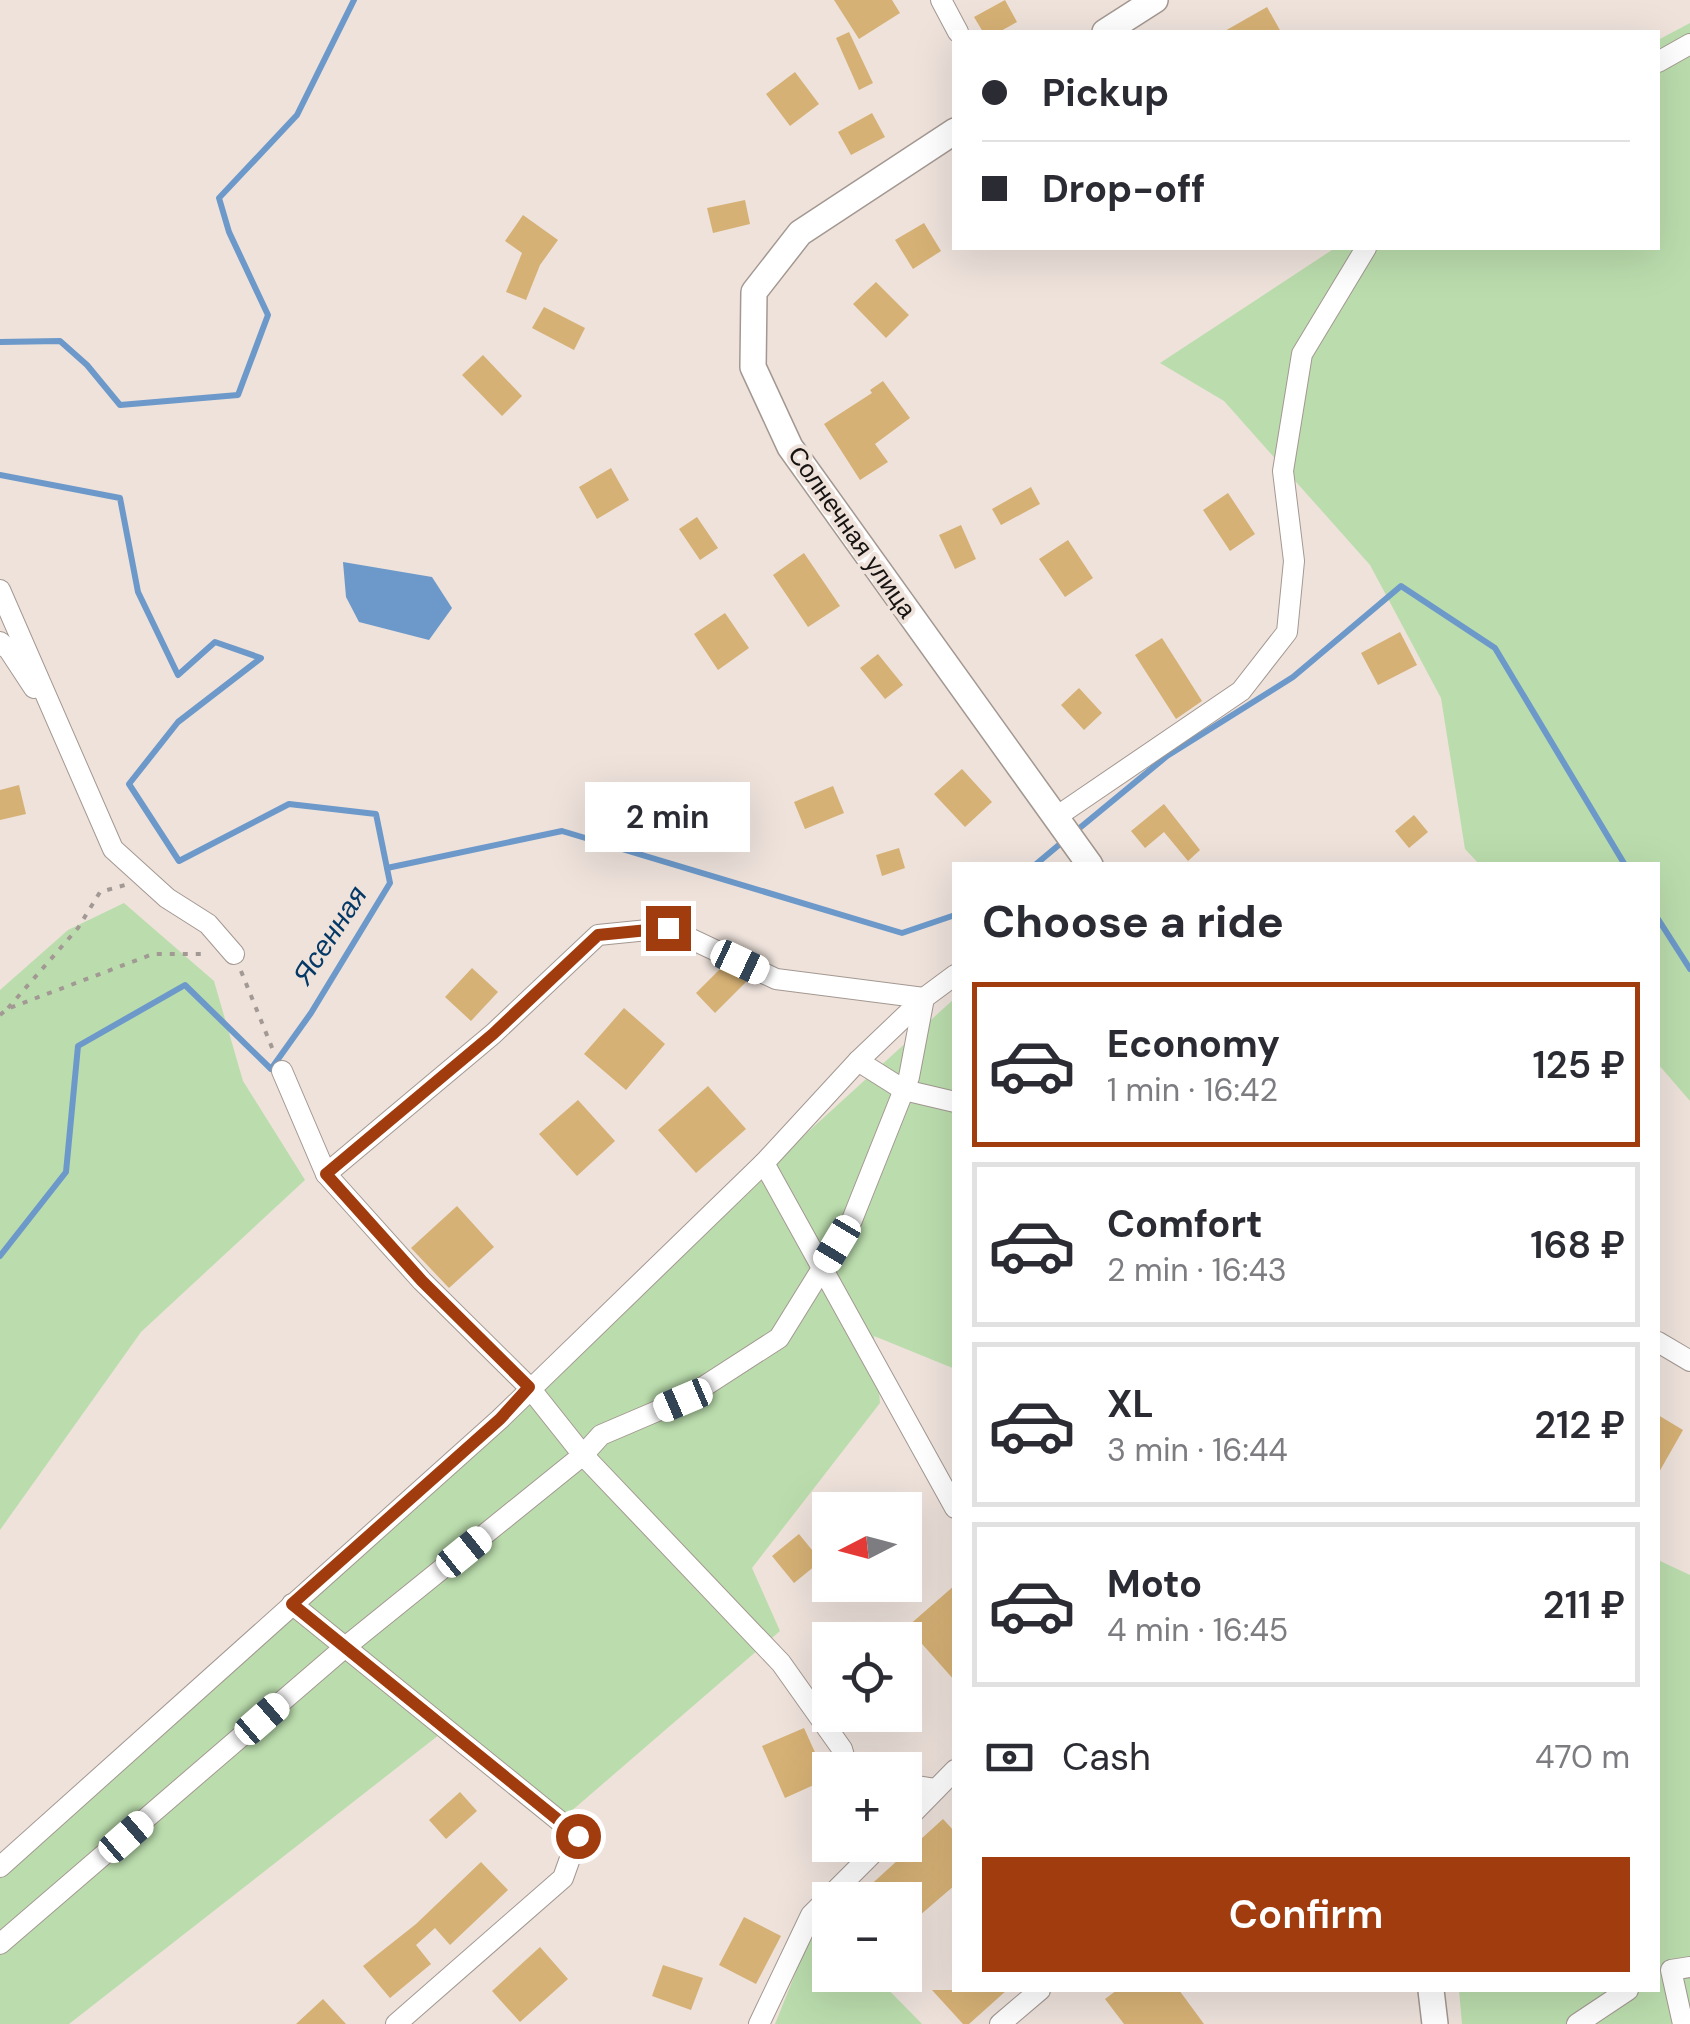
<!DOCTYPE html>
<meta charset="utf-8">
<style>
body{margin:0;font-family:"DM Sans",sans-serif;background:#f7f7f7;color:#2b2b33;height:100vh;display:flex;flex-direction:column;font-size:38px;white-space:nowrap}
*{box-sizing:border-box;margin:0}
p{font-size:32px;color:#7c7c81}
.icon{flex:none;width:55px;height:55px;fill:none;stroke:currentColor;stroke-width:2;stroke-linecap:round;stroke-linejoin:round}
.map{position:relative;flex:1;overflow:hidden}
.side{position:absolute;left:952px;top:862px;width:708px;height:1130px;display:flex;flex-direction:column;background:#fff;border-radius:0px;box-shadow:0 10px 40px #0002}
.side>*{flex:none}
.top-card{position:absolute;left:952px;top:30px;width:708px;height:220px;border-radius:0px;box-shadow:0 10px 40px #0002;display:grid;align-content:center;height:220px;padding:0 30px;background:#fff}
.needle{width:65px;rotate:264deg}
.controls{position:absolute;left:812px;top:1492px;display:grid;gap:20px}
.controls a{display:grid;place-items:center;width:110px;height:110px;border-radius:0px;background:#fff;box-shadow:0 10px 40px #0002;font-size:50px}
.end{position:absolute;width:45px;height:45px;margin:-22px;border:12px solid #a13c0f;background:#fff;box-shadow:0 0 0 5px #fff}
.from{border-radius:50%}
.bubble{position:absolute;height:70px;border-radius:0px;background:#fff;box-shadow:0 10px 40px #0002;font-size:32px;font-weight:600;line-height:70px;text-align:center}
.car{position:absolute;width:30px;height:60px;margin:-30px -15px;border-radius:12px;box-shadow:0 0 8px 2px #0007;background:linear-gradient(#fff 24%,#345 0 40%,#fff 0 76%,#345 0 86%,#fff 0)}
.top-card b{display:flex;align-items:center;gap:35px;height:95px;font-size:38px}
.top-card b+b{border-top:2px solid #e1e1e2}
.top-card i{width:25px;height:25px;background:#2b2b33}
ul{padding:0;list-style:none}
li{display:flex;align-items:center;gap:30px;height:165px;margin:0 20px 15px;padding:0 10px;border:5px solid #e1e1e2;border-radius:0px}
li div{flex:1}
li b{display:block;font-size:38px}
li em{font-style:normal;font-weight:600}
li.selected{border-color:#a13c0f}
li>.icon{width:90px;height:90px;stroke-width:1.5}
h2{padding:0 30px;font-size:45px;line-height:120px}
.pay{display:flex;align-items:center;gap:25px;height:110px;padding:0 30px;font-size:38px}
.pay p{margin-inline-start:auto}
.primary-button{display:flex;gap:20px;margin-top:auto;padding:20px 30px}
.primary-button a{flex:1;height:115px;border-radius:0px;background:#a13c0f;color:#fff;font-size:40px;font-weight:600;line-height:115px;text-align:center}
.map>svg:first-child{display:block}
.green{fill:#bbddad}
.water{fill:#6c99ca}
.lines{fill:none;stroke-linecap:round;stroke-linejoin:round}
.stream{stroke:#6c99ca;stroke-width:6}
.building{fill:#d6b175}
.minor-casing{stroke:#a39891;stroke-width:22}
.tertiary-casing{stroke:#a39891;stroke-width:28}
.path{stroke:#a39994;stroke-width:4;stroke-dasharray:5 8;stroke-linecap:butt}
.minor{stroke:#fff;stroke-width:20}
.tertiary{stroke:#fff;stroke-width:25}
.route{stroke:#a13c0f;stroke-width:12}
.labels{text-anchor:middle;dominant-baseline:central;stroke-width:8;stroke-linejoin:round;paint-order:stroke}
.street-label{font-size:25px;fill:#171311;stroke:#eee2db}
.water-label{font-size:28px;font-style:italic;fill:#043866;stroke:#eee2db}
</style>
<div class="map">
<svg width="1690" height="2024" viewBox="0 0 1690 2024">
<rect width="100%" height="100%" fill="#eee2db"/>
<g class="green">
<polygon points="1690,23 1690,1101 1658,1064 1658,865 1480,865 1465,849 1441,698 1370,565 1224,401 1160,363 1335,248 1658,248 1658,40"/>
<polygon points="124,903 214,981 243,1081 305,1180 141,1332 0,1530 0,990 68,930"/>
<polygon points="955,998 955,1369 874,1336 880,1403 752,1568 780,1631 554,1826 444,1731 69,2024 0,2024 0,1868"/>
<polygon points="1658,1560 1690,1575 1690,2024 1462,2024 1459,1990 1658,1990"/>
<polygon points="818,1917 830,1929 830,1975 874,1975 922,2024 775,2024"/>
</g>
<polygon class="water" points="343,562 432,577 452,608 429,640 359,622 346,597"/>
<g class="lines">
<g class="stream">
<polyline points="0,342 60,341 87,365 120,405 238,395 268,315 229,232 219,198 297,115 354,0"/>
<polyline points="0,475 120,498 138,592 178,675 215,642 261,658 178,722 129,784 179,861 289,804 376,814 390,883 311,1013 271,1069 185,985 78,1046 66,1172 0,1256"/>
<polyline points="1076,831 1167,756 1293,677 1401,586 1495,648 1625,865"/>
<polyline points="1035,865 1066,839"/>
<polyline points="387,868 562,831 902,933 955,915"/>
<polyline points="1658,919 1690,969"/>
</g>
</g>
<g class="building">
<polygon points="834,0 892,0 900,13 859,39"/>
<polygon points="1005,0 1017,22 999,32 983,32 974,17"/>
<polygon points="1267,7 1281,32 1223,32"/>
<polygon points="849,32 873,83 859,90 836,38"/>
<polygon points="795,72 819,104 790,126 766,94"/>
<polygon points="872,113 885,137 851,155 838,132"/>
<polygon points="745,200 750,224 713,233 707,208"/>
<polygon points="523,215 558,240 540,265 526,300 506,292 522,253 505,241"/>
<polygon points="924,223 941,251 913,269 895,240"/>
<polygon points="876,282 909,315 886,338 853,304"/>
<polygon points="544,307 585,328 574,350 532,328"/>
<polygon points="483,355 522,396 502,416 462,375"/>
<polygon points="883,381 910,418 875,444 888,462 860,480 824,424 872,393 870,390"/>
<polygon points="611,468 629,500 597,519 579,487"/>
<polygon points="1031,487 1040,504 1001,525 992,509"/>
<polygon points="1228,493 1255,534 1230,551 1203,510"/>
<polygon points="697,517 718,548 700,560 679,529"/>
<polygon points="961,525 976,559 955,569 939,535"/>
<polygon points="1068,540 1093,578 1065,597 1039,559"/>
<polygon points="804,553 840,606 808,627 773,575"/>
<polygon points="725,613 749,648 718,670 694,634"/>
<polygon points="1400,632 1417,665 1378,685 1361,653"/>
<polygon points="1162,638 1202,701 1176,719 1135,655"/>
<polygon points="878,654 903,685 885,699 860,668"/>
<polygon points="1079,688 1102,713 1084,730 1061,705"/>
<polygon points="962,769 992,802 965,827 934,794"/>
<polygon points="19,785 26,814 0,820 0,790"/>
<polygon points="833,786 844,813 805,829 794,802"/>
<polygon points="1164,804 1200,850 1188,861 1164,832 1145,848 1131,831"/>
<polygon points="1414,815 1428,832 1409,848 1395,831"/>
<polygon points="899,848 905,868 882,876 876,855"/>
<polygon points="472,968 498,992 471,1021 445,997"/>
<polygon points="721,968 747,981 715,1013 696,993"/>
<polygon points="624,1008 665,1044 626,1090 584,1054"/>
<polygon points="708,1086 746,1129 696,1173 658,1130"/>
<polygon points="578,1100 615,1141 577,1176 539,1134"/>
<polygon points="457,1206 494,1247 449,1288 411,1248"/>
<polygon points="1658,1415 1683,1430 1658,1474"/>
<polygon points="799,1534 821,1561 794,1583 772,1556"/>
<polygon points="955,1585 955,1681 907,1627"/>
<polygon points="804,1728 827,1779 785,1798 762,1746"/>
<polygon points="460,1792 477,1811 446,1839 429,1820"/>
<polygon points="943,1819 955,1832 955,1885 905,1928 905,1900 854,1900"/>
<polygon points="481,1862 508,1890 450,1945 435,1928 416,1945 431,1964 390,1998 363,1966 416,1924"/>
<polygon points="744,1917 781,1936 756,1984 719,1965"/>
<polygon points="540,1947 568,1979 520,2022 492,1991"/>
<polygon points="663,1965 703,1978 691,2010 652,1996"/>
<polygon points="932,1990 1007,1990 969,2024 963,2024"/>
<polygon points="1117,1990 1179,1990 1204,2024 1124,2024 1105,1999"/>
<polygon points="323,1999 346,2024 296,2024"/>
</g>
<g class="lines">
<defs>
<g id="minor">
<polyline points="941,0 958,32"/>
<polyline points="1658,62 1690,44"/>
<polyline points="0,590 113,849 167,898 208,924 234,954"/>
<polyline points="0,642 9,650 34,688"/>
<polyline points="1056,817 1241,691 1287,632 1294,561 1283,471 1302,354 1366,248"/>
<polyline points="858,1061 904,1090 955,1102"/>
<polyline points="282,1071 326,1174 422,1281 529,1387 583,1455 781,1663 842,1749 848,1770"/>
<polyline points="764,1163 955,1508"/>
<polyline points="1658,1342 1690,1361"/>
<polyline points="292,1604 578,1836 563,1878 396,2024"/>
<polyline points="905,1784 936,1789"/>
<polyline points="905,1821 955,1770"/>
<polyline points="0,1867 500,1419 764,1163 858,1061 924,998 776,979 668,928 598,935 493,1034 326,1174"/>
<polyline points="0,1944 344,1648 583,1455 601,1435 683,1400 779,1338 852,1220 909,1077 924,998 955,975"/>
<polyline points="759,2024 811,1915 881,1845"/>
<polyline points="1000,2024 1040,1990"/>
<polyline points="1577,2024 1628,1990"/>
<polyline points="1683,2024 1671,1970 1690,1967"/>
</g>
<g id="tertiary">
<polyline points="1105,32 1155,0"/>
<polyline points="955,131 800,233 754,292 753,367 790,447 1090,865"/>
<polyline points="1431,1990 1435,2024"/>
</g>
</defs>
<use href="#minor" class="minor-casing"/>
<use href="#tertiary" class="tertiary-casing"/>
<g class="path">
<polyline points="241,971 275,1055"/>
<polyline points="8,1008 78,928 100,892 125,885"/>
<polyline points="0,1015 7,1009 153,954 208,954"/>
</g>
<use href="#minor" class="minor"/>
<use href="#tertiary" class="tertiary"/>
</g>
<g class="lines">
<polyline class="route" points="578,1836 292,1604 500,1419 529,1387 422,1281 326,1174 493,1034 598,935 668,928"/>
</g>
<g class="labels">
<g class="street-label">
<text transform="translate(852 532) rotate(55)">Солнечная улица</text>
</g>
<g class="water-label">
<text transform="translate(330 935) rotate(-57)">Ясенная</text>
</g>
</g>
</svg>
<div class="controls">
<a><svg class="needle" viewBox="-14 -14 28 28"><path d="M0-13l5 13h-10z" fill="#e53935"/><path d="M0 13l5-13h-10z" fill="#7c7c81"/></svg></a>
<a><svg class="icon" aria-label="locate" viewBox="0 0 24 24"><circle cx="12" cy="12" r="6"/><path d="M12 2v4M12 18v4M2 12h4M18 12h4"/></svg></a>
<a>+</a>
<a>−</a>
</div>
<i class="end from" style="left:578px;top:1836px"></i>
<i class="end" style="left:668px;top:928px"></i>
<div class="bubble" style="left:585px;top:782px;width:165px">2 min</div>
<i class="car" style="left:740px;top:962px;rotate:115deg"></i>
<i class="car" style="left:837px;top:1244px;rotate:211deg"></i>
<i class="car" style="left:683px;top:1400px;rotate:247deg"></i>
<i class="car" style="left:464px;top:1552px;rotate:51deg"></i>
<i class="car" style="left:262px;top:1719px;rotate:49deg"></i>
<i class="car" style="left:126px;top:1837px;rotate:49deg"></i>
<div class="top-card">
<b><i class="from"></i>Pickup</b>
<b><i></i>Drop-off</b>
</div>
<section class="side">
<h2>Choose a ride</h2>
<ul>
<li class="selected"><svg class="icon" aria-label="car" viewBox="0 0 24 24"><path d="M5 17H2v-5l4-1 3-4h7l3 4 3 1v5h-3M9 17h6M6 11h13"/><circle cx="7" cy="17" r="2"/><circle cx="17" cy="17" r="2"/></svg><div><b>Economy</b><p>1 min · 16:42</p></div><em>125 ₽</em></li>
<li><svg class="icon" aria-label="car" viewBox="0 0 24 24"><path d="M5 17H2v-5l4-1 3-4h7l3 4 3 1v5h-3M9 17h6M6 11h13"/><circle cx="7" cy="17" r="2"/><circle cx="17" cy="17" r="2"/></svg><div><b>Comfort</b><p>2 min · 16:43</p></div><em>168 ₽</em></li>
<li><svg class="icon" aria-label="car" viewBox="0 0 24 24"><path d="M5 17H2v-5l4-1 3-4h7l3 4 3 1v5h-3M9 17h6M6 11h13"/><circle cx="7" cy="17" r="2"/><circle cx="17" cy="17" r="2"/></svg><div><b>XL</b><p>3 min · 16:44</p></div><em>212 ₽</em></li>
<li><svg class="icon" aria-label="car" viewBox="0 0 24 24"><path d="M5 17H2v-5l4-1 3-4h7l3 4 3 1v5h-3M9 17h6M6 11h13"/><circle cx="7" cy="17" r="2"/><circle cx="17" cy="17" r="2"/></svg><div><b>Moto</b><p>4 min · 16:45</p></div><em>211 ₽</em></li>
</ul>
<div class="pay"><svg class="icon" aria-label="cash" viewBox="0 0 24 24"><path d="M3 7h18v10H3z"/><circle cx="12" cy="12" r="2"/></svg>Cash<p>470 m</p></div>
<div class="primary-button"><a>Confirm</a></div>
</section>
</div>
